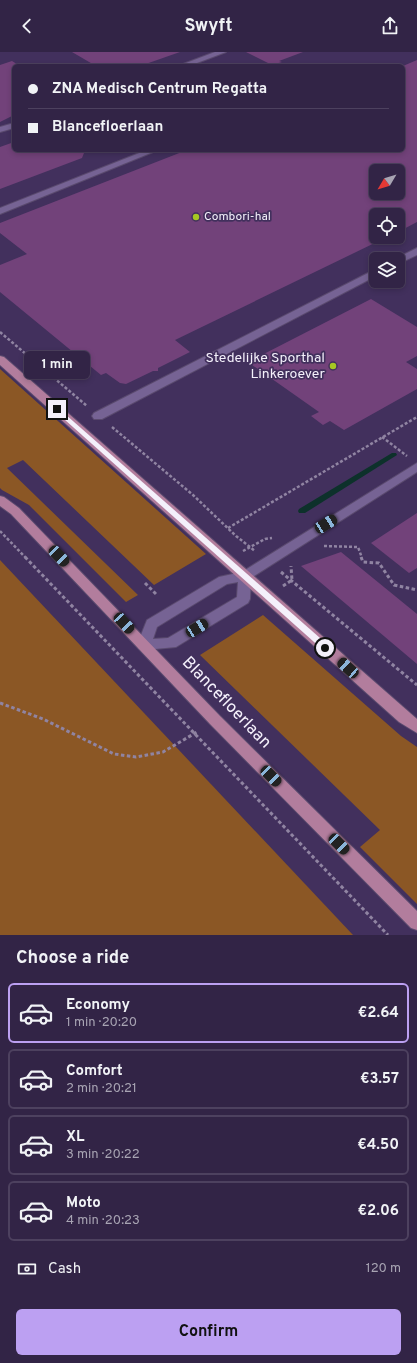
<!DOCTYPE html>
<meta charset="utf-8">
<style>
body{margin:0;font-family:Overpass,sans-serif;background:#3d3051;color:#f1f3f6;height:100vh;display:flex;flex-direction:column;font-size:15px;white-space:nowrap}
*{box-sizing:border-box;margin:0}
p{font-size:13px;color:#a8a4b3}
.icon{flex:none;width:22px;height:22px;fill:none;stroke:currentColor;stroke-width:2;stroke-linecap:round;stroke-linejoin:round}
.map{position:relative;height:883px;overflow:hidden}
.details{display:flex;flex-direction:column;background:#322446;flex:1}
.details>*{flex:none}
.top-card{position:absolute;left:12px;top:12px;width:393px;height:88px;border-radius:6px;box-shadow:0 2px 6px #0003,0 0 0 1px #4d415f;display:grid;align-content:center;height:88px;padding:0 16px;background:#322446}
.needle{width:26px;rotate:232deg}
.buttons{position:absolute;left:369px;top:112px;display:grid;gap:8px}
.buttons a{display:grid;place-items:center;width:36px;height:36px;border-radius:6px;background:#322446;box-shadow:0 2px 6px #0003,0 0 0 1px #4d415f;font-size:20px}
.end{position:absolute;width:18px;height:18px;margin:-9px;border:5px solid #f4f0fb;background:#111;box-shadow:0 0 0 2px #111}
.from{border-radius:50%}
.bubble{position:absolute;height:28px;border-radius:6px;background:#322446;box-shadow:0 2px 6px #0003,0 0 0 1px #4d415f;font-size:13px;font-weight:700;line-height:28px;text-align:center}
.car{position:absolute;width:12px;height:24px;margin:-12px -6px;border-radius:5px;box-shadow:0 0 3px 1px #0007;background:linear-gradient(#222 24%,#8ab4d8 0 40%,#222 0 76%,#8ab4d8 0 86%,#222 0)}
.top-card b{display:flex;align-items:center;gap:14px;height:38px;font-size:15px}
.top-card b+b{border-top:1px solid #4d415f}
.top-card i{width:10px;height:10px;background:#f1f3f6}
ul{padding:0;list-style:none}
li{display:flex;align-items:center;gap:12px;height:60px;margin:0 8px 6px;padding:0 8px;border:2px solid #4d415f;border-radius:6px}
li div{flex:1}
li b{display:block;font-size:15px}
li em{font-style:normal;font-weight:700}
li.selected{border-color:#bca0f2}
li>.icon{width:36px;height:36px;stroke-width:1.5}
h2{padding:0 16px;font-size:18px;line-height:48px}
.pay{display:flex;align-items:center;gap:10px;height:44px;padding:0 16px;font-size:15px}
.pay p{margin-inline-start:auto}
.primary-button{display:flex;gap:8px;margin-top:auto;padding:8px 16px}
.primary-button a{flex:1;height:46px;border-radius:6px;background:#bca0f2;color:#111;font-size:16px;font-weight:700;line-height:46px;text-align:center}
header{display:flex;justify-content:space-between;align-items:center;height:52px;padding:0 16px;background:#322446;font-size:18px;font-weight:700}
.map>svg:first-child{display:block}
.green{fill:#8b5725}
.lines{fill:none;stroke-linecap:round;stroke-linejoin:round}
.stream{fill:#0d312b;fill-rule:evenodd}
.building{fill:#72427a;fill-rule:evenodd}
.minor-casing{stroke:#5a4a6e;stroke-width:2}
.major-casing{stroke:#5a4a6e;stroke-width:2}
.path-far1{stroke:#9084a2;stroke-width:2.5;stroke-dasharray:3 2;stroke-linecap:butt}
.path{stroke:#9084a2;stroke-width:3;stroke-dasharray:3.5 2.5;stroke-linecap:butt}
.minor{fill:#766394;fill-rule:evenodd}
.major{fill:#b27d9d;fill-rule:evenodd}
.route{fill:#f4f0fb}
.poi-dot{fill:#a6c822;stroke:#42305d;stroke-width:1.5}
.labels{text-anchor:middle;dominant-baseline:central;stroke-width:3.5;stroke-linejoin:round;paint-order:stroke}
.far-poi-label{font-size:12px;fill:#f4f0fb;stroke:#42305d;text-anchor:start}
.poi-label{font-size:14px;fill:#f4f0fb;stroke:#42305d;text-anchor:end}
.near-street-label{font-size:17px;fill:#f4f0fb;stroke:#42305d}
</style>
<header><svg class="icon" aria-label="back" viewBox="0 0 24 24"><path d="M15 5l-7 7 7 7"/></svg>Swyft<svg class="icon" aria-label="share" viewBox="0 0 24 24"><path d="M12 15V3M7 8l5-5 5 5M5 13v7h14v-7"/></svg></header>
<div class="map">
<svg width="417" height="883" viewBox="0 0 417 883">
<rect width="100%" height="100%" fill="#42305d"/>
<g class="green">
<polygon points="0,317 206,502 154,533 23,408 7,416 138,543 126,550 29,453 2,438 0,436"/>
<polygon points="0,508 353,883 0,883"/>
<polygon points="263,563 401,684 417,695 417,852 360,795 380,778 200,603"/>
</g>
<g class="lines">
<polygon class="stream" points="392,401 396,401 397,403 305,461 299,461 298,459 299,457"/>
</g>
<g class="building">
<polygon points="72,0 180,0 140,14 96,14"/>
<polygon points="246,0 303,0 279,9 282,10 272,13"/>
<path d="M417 8V170L398 180V163H376V185H387L175 288 190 300 158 316V319H153L126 332 120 331 106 321 101 323 0 240V213L27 202 0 181V171L187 98H403V14ZM376 119H398V141H376Z"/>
<polygon points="12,9 20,14 14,14 14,63 0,70 0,13"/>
<polygon points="14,90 14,98 78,98 84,101 82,106 0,137 0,95"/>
<polygon points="371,247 417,275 417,304 406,310 417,317 417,337 344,378 330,369 323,373 311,364 319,360 248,310"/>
<polygon points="417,461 417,516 409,521 371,491"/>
<polygon points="341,500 417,562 417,612 301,514"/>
</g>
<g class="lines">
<defs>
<g id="minor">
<polygon points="215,0 226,0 189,14 178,14"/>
<polygon points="14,71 14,76 0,80 0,75"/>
<polygon points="147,98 158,98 0,162 0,156"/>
<polygon points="417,196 417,203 398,212 398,207 395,207"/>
<polygon points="376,217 376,224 102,367 94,367 92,364 94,361"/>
<path d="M417 411V420L251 526 250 547 248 551 176 595 144 598 139 597 137 593 147 568 219 525 242 520ZM238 530 237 545 168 586 153 587 157 575 227 532Z"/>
</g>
<g id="major">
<polygon points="0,304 4,305 417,667 417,681 399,670 0,313"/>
<polygon points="0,444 4,445 19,456 220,664 417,859 417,878 411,876 210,672 11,462 0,454"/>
</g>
</defs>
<use href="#minor" class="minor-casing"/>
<use href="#major" class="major-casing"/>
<g class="path-far1">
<polyline points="0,280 87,354"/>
<polyline points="112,375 193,443 236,484 255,499"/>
<polyline points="382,385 407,404"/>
<polyline points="228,476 417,365"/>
<polyline points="0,479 26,506"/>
<polyline points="324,494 358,495 362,506"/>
<polyline points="243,499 265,487 272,486"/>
</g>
<g class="path">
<polyline points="25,505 388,883"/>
<polyline points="361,505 363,510 379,511 394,533 417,538"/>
<polyline points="281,520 417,633"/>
<polyline points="145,531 156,542"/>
<polyline points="283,534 292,528 291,514"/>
<polyline points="0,651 43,667 114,702 136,705 163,700 197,680"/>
</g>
<use href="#minor" class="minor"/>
<use href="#major" class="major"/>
</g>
<polygon class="route" points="57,355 328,593 328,598 323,598 55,359 55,356"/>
<g class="poi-dot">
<circle cx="196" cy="165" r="4"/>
<circle cx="333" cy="314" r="4"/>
</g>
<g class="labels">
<g class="far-poi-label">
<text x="204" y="165">Combori-hal</text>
</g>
<g class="poi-label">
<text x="325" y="306">Stedelijke Sporthal<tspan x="325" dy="16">Linkeroever</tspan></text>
</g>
<g class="near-street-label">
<text transform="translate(226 651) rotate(46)">Blancefloerlaan</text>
</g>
</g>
</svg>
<div class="buttons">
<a><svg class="needle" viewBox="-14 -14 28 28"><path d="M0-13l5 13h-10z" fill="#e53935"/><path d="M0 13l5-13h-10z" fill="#a8a4b3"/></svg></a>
<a><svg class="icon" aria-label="locate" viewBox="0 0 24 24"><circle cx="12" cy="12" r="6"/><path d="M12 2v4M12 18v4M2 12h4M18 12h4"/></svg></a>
<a><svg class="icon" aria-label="layers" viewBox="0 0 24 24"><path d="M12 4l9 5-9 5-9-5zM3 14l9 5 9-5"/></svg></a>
</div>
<i class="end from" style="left:325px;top:596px"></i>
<i class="end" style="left:57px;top:357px"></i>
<div class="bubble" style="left:24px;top:299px;width:66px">1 min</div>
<i class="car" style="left:326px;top:472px;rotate:58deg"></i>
<i class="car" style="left:59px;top:504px;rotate:136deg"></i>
<i class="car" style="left:124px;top:571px;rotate:137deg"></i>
<i class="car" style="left:197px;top:576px;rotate:59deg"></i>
<i class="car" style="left:348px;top:616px;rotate:312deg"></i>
<i class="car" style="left:271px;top:724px;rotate:135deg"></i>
<i class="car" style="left:339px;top:792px;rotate:135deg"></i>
<div class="top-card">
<b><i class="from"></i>ZNA Medisch Centrum Regatta</b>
<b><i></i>Blancefloerlaan</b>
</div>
</div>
<section class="details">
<h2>Choose a ride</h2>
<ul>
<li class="selected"><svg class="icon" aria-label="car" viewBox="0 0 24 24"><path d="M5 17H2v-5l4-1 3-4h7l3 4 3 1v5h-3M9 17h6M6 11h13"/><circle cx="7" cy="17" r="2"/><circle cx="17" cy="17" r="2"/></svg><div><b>Economy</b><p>1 min · 20:20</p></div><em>€2.64</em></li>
<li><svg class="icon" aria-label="car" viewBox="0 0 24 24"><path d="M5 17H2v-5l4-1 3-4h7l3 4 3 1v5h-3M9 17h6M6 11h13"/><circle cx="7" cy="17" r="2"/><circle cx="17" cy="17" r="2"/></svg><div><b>Comfort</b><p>2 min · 20:21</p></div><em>€3.57</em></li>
<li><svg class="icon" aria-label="car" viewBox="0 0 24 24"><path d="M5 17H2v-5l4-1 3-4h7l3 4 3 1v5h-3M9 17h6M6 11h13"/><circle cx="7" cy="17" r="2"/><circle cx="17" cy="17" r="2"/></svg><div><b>XL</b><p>3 min · 20:22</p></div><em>€4.50</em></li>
<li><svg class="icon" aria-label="car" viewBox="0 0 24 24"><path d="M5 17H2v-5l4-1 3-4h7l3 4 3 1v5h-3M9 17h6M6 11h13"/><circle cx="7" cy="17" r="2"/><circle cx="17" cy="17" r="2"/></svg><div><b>Moto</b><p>4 min · 20:23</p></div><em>€2.06</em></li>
</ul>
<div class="pay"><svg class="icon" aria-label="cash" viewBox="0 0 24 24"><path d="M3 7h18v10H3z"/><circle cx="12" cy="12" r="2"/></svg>Cash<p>120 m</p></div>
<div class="primary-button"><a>Confirm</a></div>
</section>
